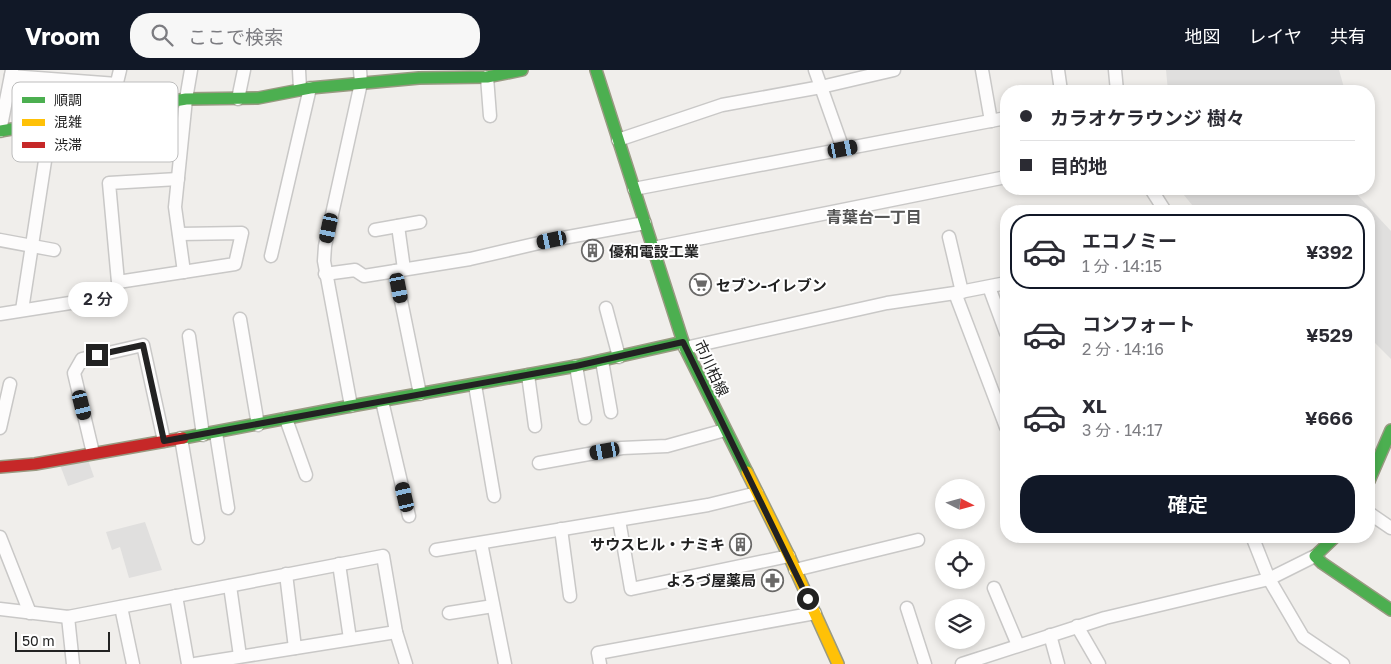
<!DOCTYPE html>
<html lang="ja">
<meta charset="utf-8">
<style>
body{margin:0;font-family:"Golos Text","Noto Sans JP",sans-serif;background:#f7f7f7;color:#2b2b33;height:100vh;display:flex;flex-direction:column;font-size:19px;white-space:nowrap}
*{box-sizing:border-box;margin:0}
p{font-size:16px;color:#7c7c81}
.icon{flex:none;width:28px;height:28px;fill:none;stroke:currentColor;stroke-width:2;stroke-linecap:round;stroke-linejoin:round}
.map{position:relative;flex:1;overflow:hidden}
.drawer{position:absolute;left:1000px;top:135px;width:375px;height:338px;display:flex;flex-direction:column;background:#fff;border-radius:20px;box-shadow:0 2px 8px #0003}
.drawer>*{flex:none}
.top-card{position:absolute;left:1000px;top:15px;width:375px;height:110px;border-radius:20px;box-shadow:0 2px 8px #0003;display:grid;align-content:center;height:110px;padding:0 20px;background:#fff}
.needle{width:32px;rotate:96deg}
.controls{position:absolute;left:935px;top:409px;display:grid;gap:10px}
.controls a{display:grid;place-items:center;width:50px;height:50px;border-radius:50%;background:#fff;box-shadow:0 2px 8px #0003;font-size:25px}
.scale{position:absolute;left:15px;bottom:12px;width:95px;box-sizing:border-box;padding-left:5px;border:2px solid #222;border-top:0;font-size:14px;line-height:18px;white-space:nowrap;color:#222;-webkit-text-stroke:4px #fff;paint-order:stroke}
.end{position:absolute;width:22px;height:22px;margin:-11px;border:6px solid #222;background:#fff;box-shadow:0 0 0 2px #fff}
.from{border-radius:50%}
.bubble{position:absolute;height:35px;border-radius:18px;background:#fff;box-shadow:0 2px 8px #0003;font-size:16px;font-weight:600;line-height:35px;text-align:center}
.car{position:absolute;width:15px;height:30px;margin:-15px -8px;border-radius:6px;box-shadow:0 0 4px 1px #0007;background:linear-gradient(#222 24%,#8ab4d8 0 40%,#222 0 76%,#8ab4d8 0 86%,#222 0)}
.top-card b{display:flex;align-items:center;gap:18px;height:48px;font-size:19px}
.top-card b+b{border-top:1px solid #e1e1e2}
.top-card i{width:12px;height:12px;background:#2b2b33}
ul{padding:9px 0 0;list-style:none}
li{display:flex;align-items:center;gap:15px;height:75px;margin:0 10px 8px;padding:0 10px;border:2px solid transparent;border-radius:20px}
li div{flex:1}
li b{display:block;font-size:19px}
li em{font-style:normal;font-weight:600}
li.active{border-color:#111827}
li>.icon{width:45px;height:45px;stroke-width:1.5}
.primary-button{display:flex;gap:10px;margin-top:auto;padding:10px 20px}
.primary-button a{flex:1;height:58px;border-radius:20px;background:#111827;color:#fff;font-size:20px;font-weight:600;line-height:58px;text-align:center}
header{display:flex;align-items:center;gap:30px;box-sizing:border-box;height:70px;padding:0 25px;background:#111827;color:#fff}
header strong{font-size:24px}
nav{display:flex;gap:28px;margin-inline-start:auto;font-size:18px}
.search{width:350px;height:45px;background:#f7f7f7;display:flex;align-items:center;gap:12px;box-sizing:border-box;padding:0 18px;border-radius:20px;color:#7c7c81;font-size:19px}
.map>svg:first-child{display:block}
.parking{fill:#e0dfde}
.lines{fill:none;stroke-linecap:round;stroke-linejoin:round}
.street-casing{stroke:#c9c8c7;stroke-width:15}
.fast-casing{stroke:#999a82;stroke-width:14}
.slow-casing{stroke:#999a82;stroke-width:14}
.jam-casing{stroke:#999a82;stroke-width:14}
.street{stroke:#fdfcfc;stroke-width:12}
.fast{stroke:#4caf50;stroke-width:11}
.slow{stroke:#ffc107;stroke-width:11}
.jam{stroke:#c62828;stroke-width:11}
.route{stroke:#222;stroke-width:6}
.labels{text-anchor:middle;dominant-baseline:central;stroke-width:4;stroke-linejoin:round;paint-order:stroke}
.poi-label{font-size:15px;font-weight:bold;fill:#222;stroke:#fff;text-anchor:start}
.street-label{font-size:15px;fill:#222;stroke:#fff}
.neighbourhood-label{font-size:16px;font-weight:bold;fill:#555;stroke:#fff}
.key{fill:#fff;stroke:#bdbdbd;stroke-width:1}
.key-label{font-size:14px;fill:#222}
</style>
<header>
<strong>Vroom</strong>
<div class="search"><svg class="icon" aria-label="search" viewBox="0 0 24 24"><circle cx="10" cy="10" r="6"/><path d="M15 15l6 6"/></svg>ここで検索</div>
<nav><a>地図</a><a>レイヤ</a><a>共有</a></nav>
</header>
<div class="map">
<svg width="1391" height="594" viewBox="0 0 1391 594">
<rect width="100%" height="100%" fill="#f0eeeb"/>
<g class="parking">
<polygon points="1166,0 1339,0 1345,21 1168,21"/>
<polygon points="1179,119 1352,119 1391,161 1391,289 1369,267 1369,141 1197,141"/>
<polygon points="88,390 94,407 68,416 60,395"/>
<polygon points="145,452 162,500 129,508 120,477 112,480 106,462"/>
</g>
<g class="lines">
<defs>
<g id="street">
<polyline points="299,0 300,19"/>
<polyline points="815,0 843,79"/>
<polyline points="982,0 991,51"/>
<polyline points="1058,0 1061,21"/>
<polyline points="1115,0 1117,21"/>
<polyline points="11,6 117,14"/>
<polyline points="487,7 490,46"/>
<polyline points="238,29 244,0"/>
<polyline points="110,41 120,0"/>
<polyline points="0,61 12,0"/>
<polyline points="618,70 722,35 821,17 894,0"/>
<polyline points="178,109 109,113 118,212 235,194 242,163 179,164"/>
<polyline points="634,119 1006,48"/>
<polyline points="1151,119 1165,141"/>
<polyline points="398,156 404,199"/>
<polyline points="375,160 420,152"/>
<polyline points="949,167 962,222"/>
<polyline points="0,170 54,180"/>
<polyline points="653,178 1006,107"/>
<polyline points="271,186 310,18"/>
<polyline points="395,201 420,324"/>
<polyline points="184,202 175,137 186,29 191,0"/>
<polyline points="325,204 355,200 364,206 470,189 552,170 645,153"/>
<polyline points="989,217 1006,263"/>
<polyline points="955,223 1006,357"/>
<polyline points="606,238 619,287"/>
<polyline points="22,240 51,52"/>
<polyline points="0,244 70,233"/>
<polyline points="240,249 258,355"/>
<polyline points="189,266 203,365"/>
<polyline points="685,278 887,233 955,223 1006,213"/>
<polyline points="602,291 611,342"/>
<polyline points="576,296 585,348"/>
<polyline points="528,305 535,356"/>
<polyline points="475,315 494,426"/>
<polyline points="382,331 409,446"/>
<polyline points="351,336 324,191 325,176 361,13 360,0"/>
<polyline points="286,349 306,405"/>
<polyline points="0,358 10,314"/>
<polyline points="216,363 228,438"/>
<polyline points="181,368 198,468"/>
<polyline points="93,383 74,303 82,289 143,275 164,371"/>
<polyline points="539,393 622,378 667,376 725,360"/>
<polyline points="1369,443 1391,458"/>
<polyline points="619,450 631,519 789,486"/>
<polyline points="561,459 570,526"/>
<polyline points="1252,466 1269,509 1303,567 1343,594"/>
<polyline points="0,467 30,543"/>
<polyline points="481,473 505,594"/>
<polyline points="436,480 708,435 757,423"/>
<polyline points="339,494 350,569"/>
<polyline points="795,500 918,470"/>
<polyline points="286,504 295,578"/>
<polyline points="230,516 240,586"/>
<polyline points="994,518 1018,575"/>
<polyline points="176,526 188,594"/>
<polyline points="121,537 133,594"/>
<polyline points="907,538 925,594"/>
<polyline points="0,539 68,547 383,486 396,562 406,594"/>
<polyline points="449,543 493,536"/>
<polyline points="68,547 73,594"/>
<polyline points="1077,556 1099,594"/>
<polyline points="1050,565 1058,594"/>
<polyline points="195,594 396,562"/>
<polyline points="600,594 598,583 815,543"/>
<polyline points="962,594 1105,548 1269,509 1315,486"/>
</g>
<g id="fast">
<polyline points="596,0 685,278 747,402"/>
<polyline points="0,61 186,29 258,28 310,18 419,8 487,7 522,0"/>
<polyline points="183,368 351,336 576,296 683,272"/>
<polyline points="1369,411 1391,360"/>
<polyline points="1336,466 1315,486 1322,493 1391,540"/>
</g>
<polyline id="slow" points="747,402 789,486 838,594"/>
<polyline id="jam" points="0,397 35,394 183,368"/>
</defs>
<use href="#street" class="street-casing"/>
<use href="#fast" class="fast-casing"/>
<use href="#slow" class="slow-casing"/>
<use href="#jam" class="jam-casing"/>
<use href="#street" class="street"/>
<use href="#fast" class="fast"/>
<use href="#slow" class="slow"/>
<use href="#jam" class="jam"/>
</g>
<g class="lines">
<polyline class="route" points="97,285 143,275 164,371 576,296 683,272 808,529"/>
</g>
<defs>
<symbol id="building-ring" viewBox="-11 -11 22 22"><circle r="9.5" fill="#fff" stroke="#6a6968" stroke-width="1.5"/><path d="M-4-6H4V6H1V3H-1V6H-4ZM-2.5-4.3h1.7v1.8h-1.7ZM.8-4.3h1.7v1.8H.8ZM-2.5-1h1.7V.8h-1.7ZM.8-1h1.7V.8H.8Z" fill="#6a6968"/></symbol>
<symbol id="supermarket-ring" viewBox="-11 -11 22 22"><circle r="9.5" fill="#fff" stroke="#6a6968" stroke-width="1.5"/><path d="M-6-5.5h2.5l.6 2H6L4.5 2H-2.5L-4.4-4H-6ZM-1.5 3.2a1.3 1.3 0 1 0 .1 0ZM3 3.2a1.3 1.3 0 1 0 .1 0Z" fill="#6a6968"/></symbol>
<symbol id="pharmacy-ring" viewBox="-11 -11 22 22"><circle r="9.5" fill="#fff" stroke="#6a6968" stroke-width="1.5"/><path d="M-2-6h4v4h4v4h-4v4h-4v-4h-4v-4h4Z" fill="#6a6968"/></symbol>
</defs>
<g fill-rule="evenodd">
<use href="#building-ring" x="580" y="168" width="25" height="25"/>
<use href="#supermarket-ring" x="688" y="202" width="25" height="25"/>
<use href="#building-ring" x="728" y="462" width="25" height="25"/>
<use href="#pharmacy-ring" x="760" y="498" width="25" height="25"/>
</g>
<g class="labels">
<g class="poi-label">
<text x="609" y="181">優和電設工業</text>
<text x="716" y="215">セブン-イレブン</text>
<text x="725" y="474" text-anchor="end">サウスヒル・ナミキ</text>
<text x="756" y="510" text-anchor="end">よろづ屋薬局</text>
</g>
<g class="street-label">
<text transform="translate(712 298) rotate(65)">市川柏線</text>
</g>
<g class="neighbourhood-label">
<text x="874" y="147">青葉台一丁目</text>
</g>
</g>
<rect x="12" y="12" width="166" height="80" rx="8" class="key"/>
<rect x="22" y="27" width="23" height="6" fill="#4caf50"/>
<rect x="22" y="49" width="23" height="7" fill="#ffc107"/>
<rect x="22" y="72" width="23" height="6" fill="#c62828"/>
<g class="key-label">
<text x="54" y="35">順調</text>
<text x="54" y="57">混雑</text>
<text x="54" y="80">渋滞</text>
</g>
</svg>
<div class="controls">
<a><svg class="needle" viewBox="-14 -14 28 28"><path d="M0-13l5 13h-10z" fill="#e53935"/><path d="M0 13l5-13h-10z" fill="#7c7c81"/></svg></a>
<a><svg class="icon" aria-label="locate" viewBox="0 0 24 24"><circle cx="12" cy="12" r="6"/><path d="M12 2v4M12 18v4M2 12h4M18 12h4"/></svg></a>
<a><svg class="icon" aria-label="layers" viewBox="0 0 24 24"><path d="M12 4l9 5-9 5-9-5zM3 14l9 5 9-5"/></svg></a>
</div>
<div class="scale">50 m</div>
<i class="end from" style="left:808px;top:529px"></i>
<i class="end" style="left:97px;top:285px"></i>
<div class="bubble" style="left:68px;top:212px;width:60px">2 分</div>
<i class="car" style="left:843px;top:79px;rotate:79deg"></i>
<i class="car" style="left:329px;top:158px;rotate:192deg"></i>
<i class="car" style="left:552px;top:170px;rotate:258deg"></i>
<i class="car" style="left:399px;top:218px;rotate:169deg"></i>
<i class="car" style="left:82px;top:335px;rotate:166deg"></i>
<i class="car" style="left:605px;top:381px;rotate:260deg"></i>
<i class="car" style="left:405px;top:427px;rotate:347deg"></i>
<div class="top-card">
<b><i class="from"></i>カラオケラウンジ 樹々</b>
<b><i></i>目的地</b>
</div>
<section class="drawer">
<ul>
<li class="active"><svg class="icon" aria-label="car" viewBox="0 0 24 24"><path d="M5 17H2v-5l4-1 3-4h7l3 4 3 1v5h-3M9 17h6M6 11h13"/><circle cx="7" cy="17" r="2"/><circle cx="17" cy="17" r="2"/></svg><div><b>エコノミー</b><p>1 分 · 14:15</p></div><em>¥392</em></li>
<li><svg class="icon" aria-label="car" viewBox="0 0 24 24"><path d="M5 17H2v-5l4-1 3-4h7l3 4 3 1v5h-3M9 17h6M6 11h13"/><circle cx="7" cy="17" r="2"/><circle cx="17" cy="17" r="2"/></svg><div><b>コンフォート</b><p>2 分 · 14:16</p></div><em>¥529</em></li>
<li><svg class="icon" aria-label="car" viewBox="0 0 24 24"><path d="M5 17H2v-5l4-1 3-4h7l3 4 3 1v5h-3M9 17h6M6 11h13"/><circle cx="7" cy="17" r="2"/><circle cx="17" cy="17" r="2"/></svg><div><b>XL</b><p>3 分 · 14:17</p></div><em>¥666</em></li>
</ul>
<div class="primary-button"><a>確定</a></div>
</section>
</div>
